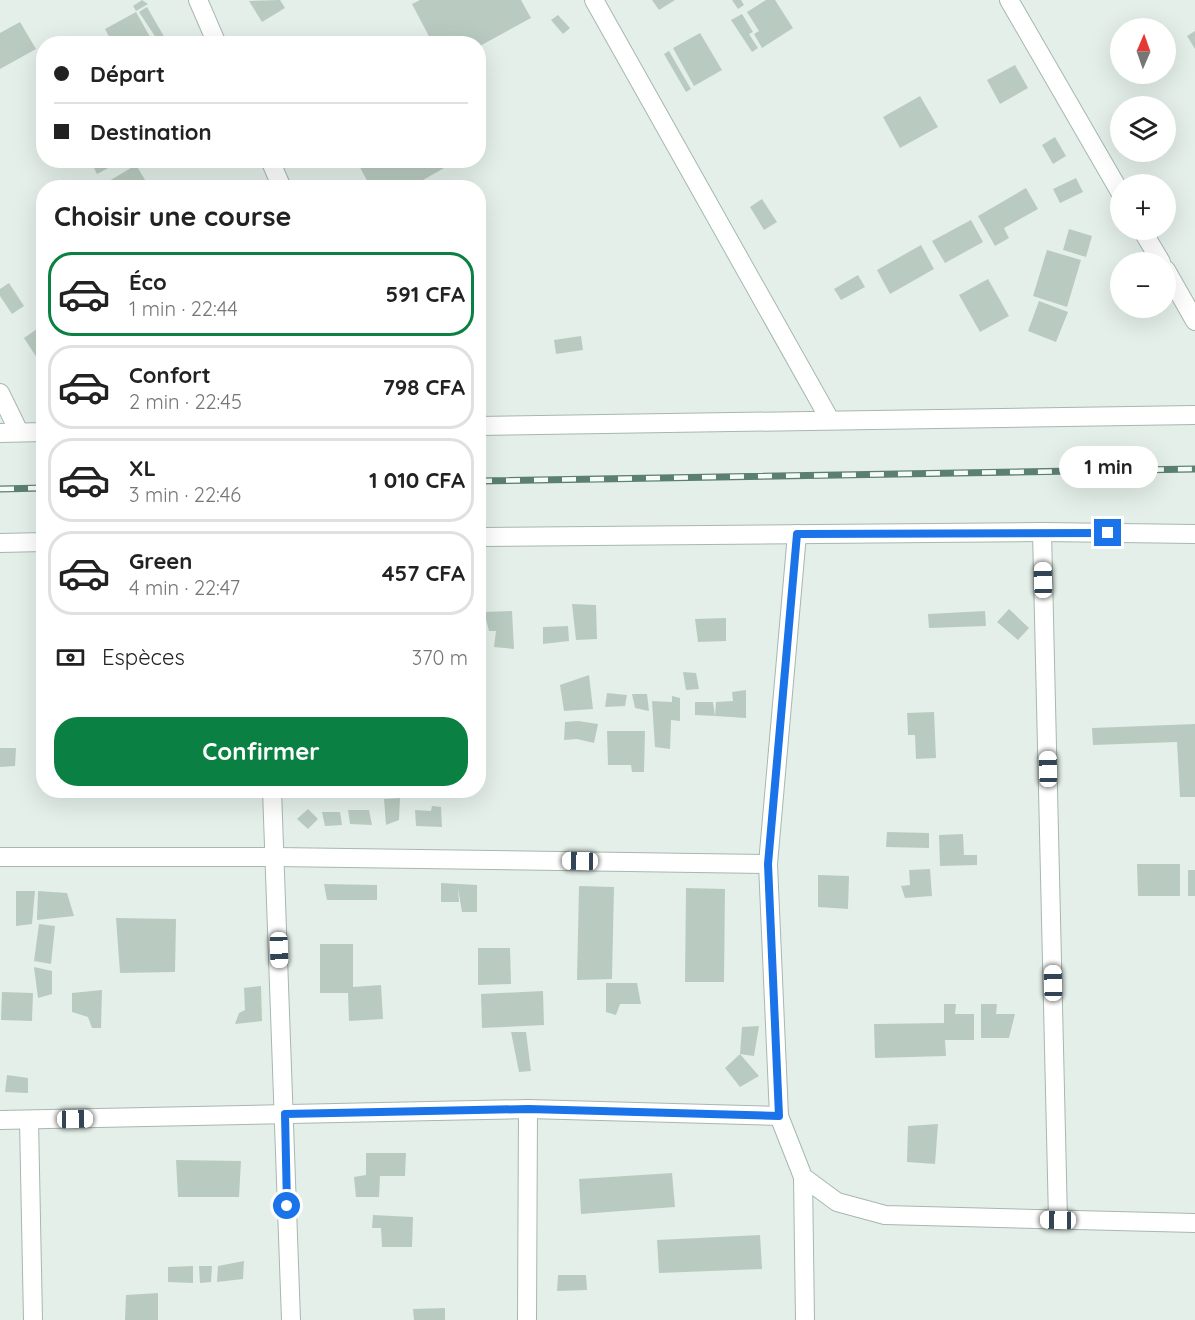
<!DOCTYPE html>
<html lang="fr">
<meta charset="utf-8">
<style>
body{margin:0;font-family:Quicksand,sans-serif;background:#f2f2f2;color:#222;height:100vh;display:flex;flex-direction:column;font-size:22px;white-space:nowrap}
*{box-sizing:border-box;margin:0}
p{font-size:20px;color:#767676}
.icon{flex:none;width:33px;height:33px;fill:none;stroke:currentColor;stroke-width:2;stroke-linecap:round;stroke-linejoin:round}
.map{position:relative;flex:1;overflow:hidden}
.drawer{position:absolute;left:36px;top:180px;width:450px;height:618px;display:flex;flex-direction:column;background:#fff;border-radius:24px;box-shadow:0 6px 24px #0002}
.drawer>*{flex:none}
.hud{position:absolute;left:36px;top:36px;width:450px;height:132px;border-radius:24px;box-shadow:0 6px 24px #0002;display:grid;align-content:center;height:132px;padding:0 18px;background:#fff}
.needle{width:39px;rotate:2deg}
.controls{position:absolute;left:1110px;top:18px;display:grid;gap:12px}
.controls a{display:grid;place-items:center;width:66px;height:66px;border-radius:50%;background:#fff;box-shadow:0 6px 24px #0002;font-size:30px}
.end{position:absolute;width:27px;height:27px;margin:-14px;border:8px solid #1a73e8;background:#fff;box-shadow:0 0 0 3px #fff}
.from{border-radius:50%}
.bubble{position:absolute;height:42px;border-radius:21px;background:#fff;box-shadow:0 6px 24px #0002;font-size:20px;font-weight:700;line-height:42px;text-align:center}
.car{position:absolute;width:18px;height:36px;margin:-18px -9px;border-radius:8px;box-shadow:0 0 4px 2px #0007;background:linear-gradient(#fff 24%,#345 0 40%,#fff 0 76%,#345 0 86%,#fff 0)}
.hud b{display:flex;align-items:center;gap:21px;height:57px;font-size:22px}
.hud b+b{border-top:2px solid #e0e0e0}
.hud i{width:15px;height:15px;background:#222}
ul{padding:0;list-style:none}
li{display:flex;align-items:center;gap:18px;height:84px;margin:0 12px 9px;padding:0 6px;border:3px solid #e0e0e0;border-radius:24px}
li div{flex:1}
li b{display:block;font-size:22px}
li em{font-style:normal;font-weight:700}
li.active{border-color:#0b8043}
li>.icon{width:54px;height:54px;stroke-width:1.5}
h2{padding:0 18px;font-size:27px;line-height:72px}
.pay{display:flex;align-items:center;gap:15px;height:66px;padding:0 18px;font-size:22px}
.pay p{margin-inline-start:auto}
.primary-button{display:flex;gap:12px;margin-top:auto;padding:12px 18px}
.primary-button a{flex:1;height:69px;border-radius:24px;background:#0b8043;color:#fff;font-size:24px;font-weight:700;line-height:69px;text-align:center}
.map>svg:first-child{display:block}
.building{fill:#b9cbc1}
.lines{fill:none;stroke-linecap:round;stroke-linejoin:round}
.minor-casing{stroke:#a6b8b0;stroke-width:20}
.minor{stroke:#fff;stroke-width:18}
.rail-casing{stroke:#5b7f71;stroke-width:7}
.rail{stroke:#f5fbf7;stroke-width:4.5;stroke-dasharray:14;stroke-linecap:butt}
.route{stroke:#1a73e8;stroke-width:8}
</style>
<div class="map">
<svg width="1195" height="1320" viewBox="0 0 1195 1320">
<rect width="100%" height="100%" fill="#e4efe9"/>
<g class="building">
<polygon points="142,0 148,4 136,11 133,6"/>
<polygon points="280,0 285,8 262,22 249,1"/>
<polygon points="420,0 521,0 531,18 478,47 478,44 433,44 412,4"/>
<polygon points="652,0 675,0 659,10"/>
<polygon points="732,0 741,0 744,5 738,9"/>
<polygon points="766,0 775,0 793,28 762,48 754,34 759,31 747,12"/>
<polygon points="147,7 166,40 160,44 139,12"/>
<polygon points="136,12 154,44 113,44 105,29"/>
<polygon points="742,14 753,32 749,34 758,48 752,52 731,20"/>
<polygon points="558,15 570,28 563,34 551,20"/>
<polygon points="20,22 36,49 0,69 0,33"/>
<polygon points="1195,31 1195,49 1187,36"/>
<polygon points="700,33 722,70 694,86 673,48"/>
<polygon points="669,51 691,89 686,92 664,54"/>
<polygon points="1015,65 1028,88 1000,104 987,80"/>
<polygon points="920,96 938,127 900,148 883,117"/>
<polygon points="1055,137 1066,156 1053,164 1042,145"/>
<polygon points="90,160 123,160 97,174"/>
<polygon points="356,160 458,160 409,188 371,188"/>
<polygon points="136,165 150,188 112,188 109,181"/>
<polygon points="1076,178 1083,192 1060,203 1053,189"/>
<polygon points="1026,188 1038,209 1004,228 1009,238 995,246 978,216"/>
<polygon points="762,199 777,222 764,230 750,207"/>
<polygon points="971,220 983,242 945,263 932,241"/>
<polygon points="1069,229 1092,236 1086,257 1063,250"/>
<polygon points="921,245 934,269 890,294 877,270"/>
<polygon points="1047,250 1081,260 1067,307 1033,296"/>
<polygon points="858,275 865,287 841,300 834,289"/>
<polygon points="988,279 1009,316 980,332 959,295"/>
<polygon points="9,283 24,306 12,314 0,296 0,289"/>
<polygon points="1039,301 1068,312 1056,342 1028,331"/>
<polygon points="37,329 44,339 44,354 37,358 24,338"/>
<polygon points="581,336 583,350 556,354 554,340"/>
<polygon points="572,604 596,605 597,639 576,640"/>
<polygon points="1009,609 1029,628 1018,640 997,622"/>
<polygon points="512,611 514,649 494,647 496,631 489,631 484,612"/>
<polygon points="985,611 986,626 929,628 928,614"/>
<polygon points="726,618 726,641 698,642 695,619"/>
<polygon points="568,626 569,641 543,644 543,627"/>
<polygon points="683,672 696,673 699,689 686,690"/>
<polygon points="589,675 593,709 564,711 560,685"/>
<polygon points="746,690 746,718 715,716 716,702 733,701 732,692"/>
<polygon points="607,693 627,695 625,706 605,707"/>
<polygon points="632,694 647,694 649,711 635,708"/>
<polygon points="672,696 680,698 680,721 671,720 670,749 655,747 652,701 672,702"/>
<polygon points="695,702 713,702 715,716 695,715"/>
<polygon points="934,712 936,758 916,759 915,735 908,735 907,713"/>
<polygon points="578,721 598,724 594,743 577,739 564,740 565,722"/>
<polygon points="1195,724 1195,797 1180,797 1177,742 1093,745 1092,728"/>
<polygon points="607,731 645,731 644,772 632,772 631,765 608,765"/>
<polygon points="0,748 16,748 15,766 0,767"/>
<polygon points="400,798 399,820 386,825 384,799"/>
<polygon points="432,806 441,807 442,827 416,826 415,810 431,811"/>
<polygon points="308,809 318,819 308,829 297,819"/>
<polygon points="348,810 369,810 372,825 350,824"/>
<polygon points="322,812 340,812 342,825 325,826"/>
<polygon points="887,832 929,833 929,848 886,847"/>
<polygon points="963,834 964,855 977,855 977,865 940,866 939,835"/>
<polygon points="1137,864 1180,864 1180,896 1138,896"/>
<polygon points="930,869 932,896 905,898 901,886 910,885 909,870"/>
<rect x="1188" y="870" width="7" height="26"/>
<polygon points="818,875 849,876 848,909 818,907"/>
<polygon points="441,883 477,885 477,912 462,912 458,888 459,902 441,902"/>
<polygon points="324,884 377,885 377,900 327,900"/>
<polygon points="579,886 614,887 612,979 577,980"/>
<polygon points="686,888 725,889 724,982 685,982"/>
<polygon points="16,891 35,891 32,924 16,926"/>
<polygon points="38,891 67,893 74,916 37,920"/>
<polygon points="116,918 176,919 175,972 120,973"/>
<polygon points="39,924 55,926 51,964 34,961"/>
<polygon points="320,944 353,944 353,987 381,985 383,1019 349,1021 348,993 320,993"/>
<polygon points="478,948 510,948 511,984 478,985"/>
<polygon points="34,967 52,971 52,994 38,998"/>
<polygon points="606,983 637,983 641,1004 620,1004 616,1015 606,1012"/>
<polygon points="261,986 262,1021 235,1024 239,1013 245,1010 244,988"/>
<polygon points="102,990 101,1028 92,1028 88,1017 72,1012 72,993"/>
<polygon points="543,991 544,1025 482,1028 481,994"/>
<polygon points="2,992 33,993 32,1021 1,1020"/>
<polygon points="944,1004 956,1004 955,1014 974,1014 974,1040 945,1040 946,1056 875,1058 874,1024 944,1023"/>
<polygon points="981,1004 997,1004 996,1014 1015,1014 1009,1038 981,1038"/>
<polygon points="759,1026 754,1056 740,1054 742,1027"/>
<polygon points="511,1032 526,1032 531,1071 519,1072"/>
<polygon points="740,1054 759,1076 740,1087 725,1068"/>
<polygon points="7,1075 28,1078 28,1093 5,1092"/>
<polygon points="938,1124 935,1164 907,1162 908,1126"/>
<polygon points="366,1153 406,1153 405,1176 380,1176 379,1197 356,1197 354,1177 366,1175"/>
<polygon points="176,1160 241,1161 239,1197 178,1197"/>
<polygon points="672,1173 675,1207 581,1214 579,1179"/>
<polygon points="373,1215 413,1217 412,1247 382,1247 381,1228 372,1228"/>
<polygon points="760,1235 762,1269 659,1273 657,1240"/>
<polygon points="244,1261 243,1279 217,1282 218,1266"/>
<polygon points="193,1266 193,1283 168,1282 168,1267"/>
<polygon points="199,1266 212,1266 211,1282 200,1283"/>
<polygon points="558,1275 586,1275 587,1290 557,1291"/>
<polygon points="158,1293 158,1320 125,1320 126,1295"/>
<polygon points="445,1308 445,1320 414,1320 413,1309"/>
</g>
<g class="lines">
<defs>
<g id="minor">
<polyline points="198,0 217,44"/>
<polyline points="594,0 830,420"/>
<polyline points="1009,0 1120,192"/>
<polyline points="270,160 282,188"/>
<polyline points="1142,230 1161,262"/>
<polyline points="1166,270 1195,321"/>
<polyline points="0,393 19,432"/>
<polyline points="478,426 1195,415"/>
<polyline points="0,433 44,432"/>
<polyline points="1042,532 1058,1220"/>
<polyline points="797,534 768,864 779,1116 803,1177 837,1202 885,1215 1195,1223"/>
<polyline points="478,537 1042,532 1195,534"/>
<polyline points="0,543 44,542"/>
<polyline points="272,790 291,1320"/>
<polyline points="0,857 276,857 768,864"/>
<polyline points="0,1120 528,1109 779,1116"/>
<polyline points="29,1120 33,1320"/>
<polyline points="803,1177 805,1320"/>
<polyline points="527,1320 528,1109"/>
</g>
</defs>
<use href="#minor" class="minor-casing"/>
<use href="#minor" class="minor"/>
<defs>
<g id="rail">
<polyline points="478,481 1195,469"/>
<polyline points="0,489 44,488"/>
</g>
</defs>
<use href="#rail" class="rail-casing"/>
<use href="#rail" class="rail"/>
</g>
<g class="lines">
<polyline class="route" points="287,1206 285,1114 528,1109 779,1116 768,864 797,534 1108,533"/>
</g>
</svg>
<div class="controls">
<a><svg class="needle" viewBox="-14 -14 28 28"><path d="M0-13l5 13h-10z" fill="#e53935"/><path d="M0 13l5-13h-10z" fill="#767676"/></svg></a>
<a><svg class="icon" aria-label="layers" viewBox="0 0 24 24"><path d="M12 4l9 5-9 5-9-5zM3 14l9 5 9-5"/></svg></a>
<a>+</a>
<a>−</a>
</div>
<i class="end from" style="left:287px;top:1206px"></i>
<i class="end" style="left:1108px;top:533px"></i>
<div class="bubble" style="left:1059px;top:446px;width:99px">1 min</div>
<i class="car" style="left:1043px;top:580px;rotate:359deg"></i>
<i class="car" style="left:1048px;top:769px;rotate:359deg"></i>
<i class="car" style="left:580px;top:861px;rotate:271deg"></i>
<i class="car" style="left:279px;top:950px;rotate:178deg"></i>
<i class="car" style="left:1053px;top:983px;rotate:359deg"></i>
<i class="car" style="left:75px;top:1119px;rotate:89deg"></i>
<i class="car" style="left:1058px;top:1220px;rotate:271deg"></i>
<div class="hud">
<b><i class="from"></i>Départ</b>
<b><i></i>Destination</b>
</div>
<section class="drawer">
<h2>Choisir une course</h2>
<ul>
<li class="active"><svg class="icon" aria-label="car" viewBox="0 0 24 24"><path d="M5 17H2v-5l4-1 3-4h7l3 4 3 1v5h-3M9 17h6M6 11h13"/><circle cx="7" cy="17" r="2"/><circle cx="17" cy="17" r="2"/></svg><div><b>Éco</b><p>1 min · 22:44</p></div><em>591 CFA</em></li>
<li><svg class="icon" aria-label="car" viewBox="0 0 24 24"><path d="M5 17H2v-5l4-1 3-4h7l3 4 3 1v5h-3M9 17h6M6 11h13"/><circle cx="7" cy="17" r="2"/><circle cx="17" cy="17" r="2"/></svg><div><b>Confort</b><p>2 min · 22:45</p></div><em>798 CFA</em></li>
<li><svg class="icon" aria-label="car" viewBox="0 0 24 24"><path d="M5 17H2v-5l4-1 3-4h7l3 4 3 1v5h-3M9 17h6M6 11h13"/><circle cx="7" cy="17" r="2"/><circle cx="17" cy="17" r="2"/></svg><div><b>XL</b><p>3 min · 22:46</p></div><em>1 010 CFA</em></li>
<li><svg class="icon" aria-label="car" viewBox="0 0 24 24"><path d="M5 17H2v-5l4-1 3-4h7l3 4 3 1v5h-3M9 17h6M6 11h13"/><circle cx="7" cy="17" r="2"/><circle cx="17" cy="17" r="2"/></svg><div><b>Green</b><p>4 min · 22:47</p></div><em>457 CFA</em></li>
</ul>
<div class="pay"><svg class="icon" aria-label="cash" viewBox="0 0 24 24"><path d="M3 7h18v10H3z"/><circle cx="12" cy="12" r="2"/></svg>Espèces<p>370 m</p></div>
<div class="primary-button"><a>Confirmer</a></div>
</section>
</div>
